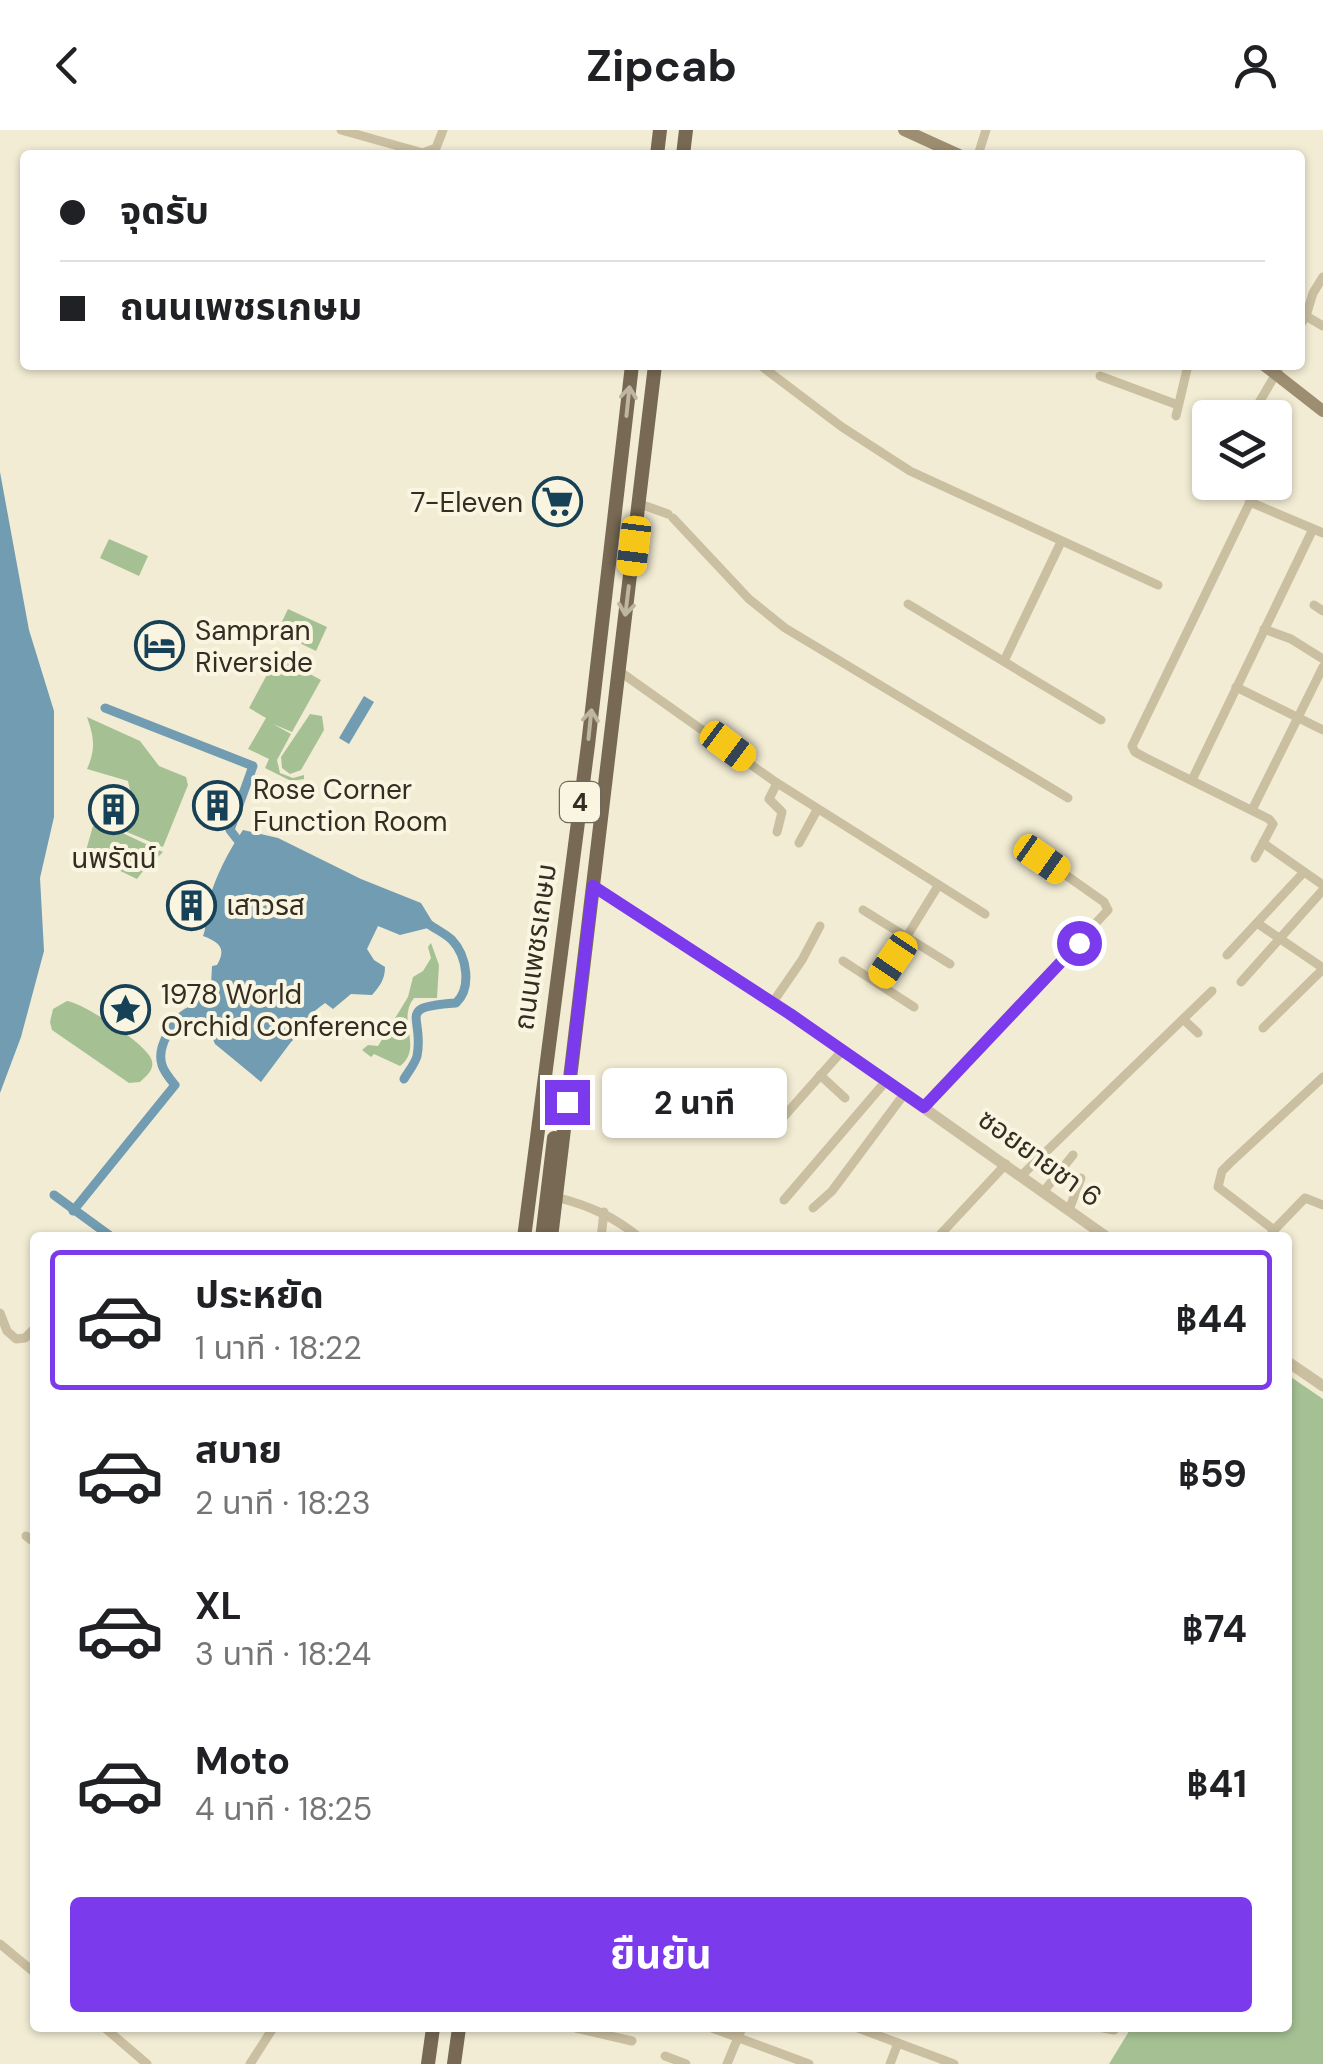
<!DOCTYPE html>
<html lang="th">
<meta charset="utf-8">
<style>
body{margin:0;font-family:"DM Sans","Noto Sans Thai",sans-serif;background:#f2f2f2;color:#202124;height:100vh;display:flex;flex-direction:column;font-size:38px;white-space:nowrap}
*{box-sizing:border-box;margin:0}
p{font-size:32px;color:#757577}
.icon{flex:none;width:55px;height:55px;fill:none;stroke:currentColor;stroke-width:2;stroke-linecap:round;stroke-linejoin:round}
.map{position:relative;flex:1;overflow:hidden}
.side{position:absolute;left:30px;top:1102px;width:1262px;height:800px;display:flex;flex-direction:column;background:#fff;border-radius:10px;box-shadow:0 2px 8px #0004}
.side>*{flex:none}
.top-card{position:absolute;left:20px;top:20px;width:1285px;height:220px;border-radius:10px;box-shadow:0 2px 8px #0004;display:grid;align-content:center;height:220px;padding:0 40px;background:#fff}
.controls{position:absolute;left:1192px;top:270px;display:grid;gap:20px}
.controls a{display:grid;place-items:center;width:100px;height:100px;border-radius:10px;background:#fff;box-shadow:0 2px 8px #0004;font-size:50px}
.end{position:absolute;width:45px;height:45px;margin:-22px;border:12px solid #7c3aed;background:#fff;box-shadow:0 0 0 5px #fff}
.from{border-radius:50%}
.bubble{position:absolute;height:70px;border-radius:10px;background:#fff;box-shadow:0 2px 8px #0004;font-size:32px;font-weight:700;line-height:70px;text-align:center}
.car{position:absolute;width:30px;height:60px;margin:-30px -15px;border-radius:12px;box-shadow:0 0 8px 2px #0007;background:linear-gradient(#f5c518 24%,#345 0 40%,#f5c518 0 76%,#345 0 86%,#f5c518 0)}
.top-card b{display:flex;align-items:center;gap:35px;height:95px;font-size:38px}
.top-card b+b{border-top:2px solid #e0e0e0}
.top-card i{width:25px;height:25px;background:#202124}
ul{padding:18px 0 0;list-style:none}
li{display:flex;align-items:center;gap:30px;height:140px;margin:0 20px 15px;padding:0 20px;border:5px solid transparent;border-radius:10px}
li div{flex:1}
li b{display:block;font-size:38px}
li em{font-style:normal;font-weight:700}
li.selected{border-color:#7c3aed}
li>.icon{width:90px;height:90px;stroke-width:1.5}
.action{display:flex;gap:20px;margin-top:auto;padding:20px 40px}
.action a{flex:1;height:115px;border-radius:10px;background:#7c3aed;color:#fff;font-size:40px;font-weight:700;line-height:115px;text-align:center}
header{display:flex;justify-content:space-between;align-items:center;height:130px;padding:0 40px;background:#fff;font-size:45px;font-weight:700}
.map>svg:first-child{display:block}
.green{fill:#a5c193}
.water{fill:#719cb1}
.lines{fill:none;stroke-linecap:round;stroke-linejoin:round}
.canal{stroke:#719cb1;stroke-width:9}
.minor{stroke:#cabfa0;stroke-width:9}
.tertiary{stroke:#cabfa0;stroke-width:11}
.secondary{stroke:#9e8e71;stroke-width:12}
.primary{stroke:#776953;stroke-width:14}
.oneway{stroke:#bfb6a1}
.route{stroke:#7c3aed;stroke-width:12}
.labels{text-anchor:middle;dominant-baseline:central;stroke-width:8;stroke-linejoin:round;paint-order:stroke}
.shield{fill:#faf5e0;stroke:#6f695c;stroke-width:2.5}
.shield-label{font-size:25px;font-weight:bold;fill:#332d23}
.poi-label{font-size:28px;fill:#332d23;stroke:#faf5e0;text-anchor:start}
.street-label{font-size:28px;fill:#332d23;stroke:#faf5e0}
</style>
<header><svg class="icon" aria-label="back" viewBox="0 0 24 24"><path d="M15 5l-7 7 7 7"/></svg>Zipcab<svg class="icon" aria-label="person" viewBox="0 0 24 24"><circle cx="12" cy="8" r="4"/><path d="M4 21q1-7 8-7t8 7"/></svg></header>
<div class="map">
<svg width="1323" height="1934" viewBox="0 0 1323 1934">
<rect width="100%" height="100%" fill="#f2ecd4"/>
<g class="green">
<polygon points="109,409 148,426 139,446 100,428"/>
<polygon points="288,479 327,497 316,521 277,502"/>
<polygon points="277,526 321,550 292,602 273,594 291,604 277,630 280,643 293,648 304,645 304,649 291,651 265,638 269,629 248,619 266,588 249,578"/>
<polygon points="310,584 322,586 324,600 301,640 290,644 282,638 281,627"/>
<path d="M87 587 140 611 159 636 186 647 188 655 163 717 122 700 133 674 128 651 87 639C96 619 94 607 87 587Z"/>
<polygon points="93,696 114,699 163,722 157,728 153,739 143,741 137,749 85,724"/>
<path d="M431 813 439 835 437 868H414C396 891 424 917 400 936L374 924 371 927 362 920 368 915 378 916 408 867 413 847 423 841 431 828 428 817Z"/>
<path d="M67 871C83 873 149 915 152 931 154 941 146 946 140 952L129 953 52 900 50 892 53 879Z"/>
<polygon points="1288,1245 1323,1269 1323,1934 1109,1934 1131,1898 1288,1898"/>
</g>
<g class="water">
<polygon points="0,342 29,500 54,581 54,687 40,748 44,821 21,907 0,963"/>
<polygon points="364,566 374,572 349,614 339,608"/>
<path d="M243 700 278 708 361 749 421 773 432 791 428 798 400 805 378 796 367 819 374 830 385 837C385 849 380 856 372 865L351 864 333 879 325 873 312 883 316 889 291 912 261 952 215 914C210 901 212 894 196 888L186 893 194 870 211 855 212 836 217 835C227 818 219 812 203 806 207 796 204 793 206 783 211 755 227 723 243 700Z"/>
</g>
<g class="lines">
<g class="canal">
<polyline points="105,578 253,636 230,700 237,709"/>
<path d="M404 949C408 942 415 934 417 926 425 886 394 877 456 873 472 858 467 826 452 810 446 804 437 800 430 795"/>
<polyline points="54,1065 113,1108"/>
<path d="M73 1081 175 955C170 949 164 942 162 935 156 916 174 889 190 881"/>
</g>
<g class="minor">
<polyline points="341,0 423,23 436,18 443,0"/>
<polyline points="978,25 986,0"/>
<polyline points="1306,186 1313,163 1323,147"/>
<polyline points="1300,195 1306,186 1323,196"/>
<polyline points="760,235 842,297 910,341 1158,455"/>
<polyline points="1100,246 1178,275"/>
<polyline points="1176,286 1188,235"/>
<polyline points="1250,288 1281,235"/>
<polyline points="1247,352 1250,372 1132,616 1135,622 1146,628 1269,689 1273,694 1263,713 1323,755"/>
<polyline points="1250,372 1323,403"/>
<polyline points="640,374 668,384"/>
<polyline points="673,388 749,469 785,498 1068,668"/>
<polyline points="908,474 1101,590"/>
<polyline points="1314,475 1323,481"/>
<polyline points="1264,499 1291,509 1323,529"/>
<polyline points="1004,531 1061,412"/>
<polyline points="619,541 774,651 985,784"/>
<polyline points="1236,557 1323,600"/>
<polyline points="1192,650 1313,399"/>
<polyline points="777,653 769,669 782,682 777,702"/>
<polyline points="1252,680 1323,537"/>
<polyline points="799,713 817,680"/>
<polyline points="1255,728 1263,713"/>
<polyline points="863,780 950,834"/>
<polyline points="1257,793 1323,838"/>
<polyline points="1227,825 1304,742"/>
<polyline points="843,831 914,877"/>
<polyline points="1241,852 1323,760"/>
<polyline points="878,853 938,756"/>
<polyline points="773,872 802,830 820,796"/>
<polyline points="1183,889 1198,903"/>
<polyline points="1263,898 1323,839"/>
<polyline points="820,945 845,968"/>
<polyline points="924,977 1108,780 1104,772 1043,729"/>
<polyline points="771,1001 842,921"/>
<polyline points="1021,1046 1212,861"/>
<polyline points="1044,1061 1073,1025"/>
<path d="M556 1067C590 1076 613 1086 640 1108"/>
<polyline points="784,1070 886,951"/>
<polyline points="813,1078 832,1061 905,963"/>
<polyline points="1069,1080 1081,1048"/>
<polyline points="1274,1100 1305,1068 1323,1075"/>
<polyline points="601,1108 604,1082"/>
<polyline points="937,1108 1006,1034"/>
<polyline points="1269,1108 1274,1100 1218,1057 1222,1041 1230,1033 1323,947"/>
<polyline points="0,1183 7,1201 16,1209 25,1208 35,1198"/>
<polyline points="26,1406 35,1413"/>
<polyline points="0,1814 35,1843"/>
<polyline points="105,1898 147,1934"/>
<polyline points="576,1898 632,1911"/>
<polyline points="712,1898 809,1934"/>
<polyline points="858,1898 954,1934"/>
<polyline points="1103,1898 1114,1900"/>
<polyline points="665,1926 686,1934"/>
<polyline points="250,1934 273,1898"/>
<polyline points="727,1934 742,1898"/>
<polyline points="890,1934 898,1913"/>
</g>
<g class="tertiary">
<polyline points="593,756 791,884 1108,1108"/>
<polyline points="1288,1232 1323,1256"/>
</g>
<g class="secondary">
<polyline points="904,0 959,25"/>
<polyline points="1264,235 1323,281"/>
</g>
<g class="primary">
<polyline points="657,25 660,0"/>
<polyline points="683,25 686,0"/>
<polyline points="524,1108 588,615 632,235"/>
<polyline points="542,1108 554,1008"/>
<polyline points="551,1108 655,235"/>
<polyline points="428,1934 433,1898"/>
<polyline points="454,1934 459,1898"/>
</g>
</g>
<defs><path id="oneway-shaft" d="M-6 0H5M1.5-3L5.5 0L1.5 3" fill="none" stroke-width="1.6" stroke-linecap="round" stroke-linejoin="round" transform="scale(2.5)"/></defs>
<g class="oneway">
<use href="#oneway-shaft" transform="translate(628 271) rotate(-84)"/>
<use href="#oneway-shaft" transform="translate(627 471) rotate(97)"/>
<use href="#oneway-shaft" transform="translate(590 594) rotate(-84)"/>
</g>
<g class="lines">
<polyline class="route" points="567,972 593,756 790,884 924,977 1079,813"/>
</g>
<defs>
<symbol id="supermarket-ring" viewBox="-11 -11 22 22"><circle r="9.5" fill="#faf5e0" stroke="#174157" stroke-width="1.5"/><path d="M-6-5.5h2.5l.6 2H6L4.5 2H-2.5L-4.4-4H-6ZM-1.5 3.2a1.3 1.3 0 1 0 .1 0ZM3 3.2a1.3 1.3 0 1 0 .1 0Z" fill="#174157"/></symbol>
<symbol id="hotel-ring" viewBox="-11 -11 22 22"><circle r="9.5" fill="#faf5e0" stroke="#174157" stroke-width="1.5"/><path d="M-6-4.5h1.5V1H6V5H4.5V3h-9V5H-6ZM-4 0a1.8 1.8 0 1 1 3.6 0ZM.5 0V-2.5h3Q6-2.5 6 0Z" fill="#174157"/></symbol>
<symbol id="building-ring" viewBox="-11 -11 22 22"><circle r="9.5" fill="#faf5e0" stroke="#174157" stroke-width="1.5"/><path d="M-4-6H4V6H1V3H-1V6H-4ZM-2.5-4.3h1.7v1.8h-1.7ZM.8-4.3h1.7v1.8H.8ZM-2.5-1h1.7V.8h-1.7ZM.8-1h1.7V.8H.8Z" fill="#174157"/></symbol>
<symbol id="sight-ring" viewBox="-11 -11 22 22"><circle r="9.5" fill="#faf5e0" stroke="#174157" stroke-width="1.5"/><path d="M0-6L1.8-2.2L6-1.7L2.9 1.2L3.7 5.4L0 3.3L-3.7 5.4L-2.9 1.2L-6-1.7L-1.8-2.2Z" fill="#174157"/></symbol>
</defs>
<g fill-rule="evenodd">
<use href="#supermarket-ring" x="530" y="344" width="55" height="55"/>
<use href="#hotel-ring" x="132" y="488" width="55" height="55"/>
<use href="#building-ring" x="190" y="648" width="55" height="55"/>
<use href="#building-ring" x="86" y="652" width="55" height="55"/>
<use href="#building-ring" x="164" y="748" width="55" height="55"/>
<use href="#sight-ring" x="98" y="852" width="55" height="55"/>
</g>
<g class="labels">
<rect class="shield" x="560" y="652" width="40" height="40" rx="8"/>
<g class="shield-label">
<text x="580" y="672">4</text>
</g>
<g class="poi-label">
<text x="523" y="372" text-anchor="end">7-Eleven</text>
<text x="195" y="500">Sampran<tspan x="195" dy="32">Riverside</tspan></text>
<text x="253" y="659">Rose Corner<tspan x="253" dy="32">Function Room</tspan></text>
<text x="114" y="728" text-anchor="middle">นพรัตน์</text>
<text x="226" y="775">เสาวรส</text>
<text x="161" y="864">1978 World<tspan x="161" dy="32">Orchid Conference</tspan></text>
</g>
<g class="street-label">
<text transform="translate(535 817) rotate(-82)">ถนนเพชรเกษม</text>
<text transform="translate(1040 1028) rotate(36)">ซอยยายชา 6</text>
</g>
</g>
</svg>
<div class="controls">
<a><svg class="icon" aria-label="layers" viewBox="0 0 24 24"><path d="M12 4l9 5-9 5-9-5zM3 14l9 5 9-5"/></svg></a>
</div>
<i class="end from" style="left:1079px;top:813px"></i>
<i class="end" style="left:567px;top:972px"></i>
<div class="bubble" style="left:602px;top:938px;width:185px">2 นาที</div>
<i class="car" style="left:634px;top:416px;rotate:187deg"></i>
<i class="car" style="left:728px;top:616px;rotate:127deg"></i>
<i class="car" style="left:1042px;top:729px;rotate:125deg"></i>
<i class="car" style="left:893px;top:830px;rotate:214deg"></i>
<div class="top-card">
<b><i class="from"></i>จุดรับ</b>
<b><i></i>ถนนเพชรเกษม</b>
</div>
<section class="side">
<ul>
<li class="selected"><svg class="icon" aria-label="car" viewBox="0 0 24 24"><path d="M5 17H2v-5l4-1 3-4h7l3 4 3 1v5h-3M9 17h6M6 11h13"/><circle cx="7" cy="17" r="2"/><circle cx="17" cy="17" r="2"/></svg><div><b>ประหยัด</b><p>1 นาที · 18:22</p></div><em>฿44</em></li>
<li><svg class="icon" aria-label="car" viewBox="0 0 24 24"><path d="M5 17H2v-5l4-1 3-4h7l3 4 3 1v5h-3M9 17h6M6 11h13"/><circle cx="7" cy="17" r="2"/><circle cx="17" cy="17" r="2"/></svg><div><b>สบาย</b><p>2 นาที · 18:23</p></div><em>฿59</em></li>
<li><svg class="icon" aria-label="car" viewBox="0 0 24 24"><path d="M5 17H2v-5l4-1 3-4h7l3 4 3 1v5h-3M9 17h6M6 11h13"/><circle cx="7" cy="17" r="2"/><circle cx="17" cy="17" r="2"/></svg><div><b>XL</b><p>3 นาที · 18:24</p></div><em>฿74</em></li>
<li><svg class="icon" aria-label="car" viewBox="0 0 24 24"><path d="M5 17H2v-5l4-1 3-4h7l3 4 3 1v5h-3M9 17h6M6 11h13"/><circle cx="7" cy="17" r="2"/><circle cx="17" cy="17" r="2"/></svg><div><b>Moto</b><p>4 นาที · 18:25</p></div><em>฿41</em></li>
</ul>
<div class="action"><a>ยืนยัน</a></div>
</section>
</div>
